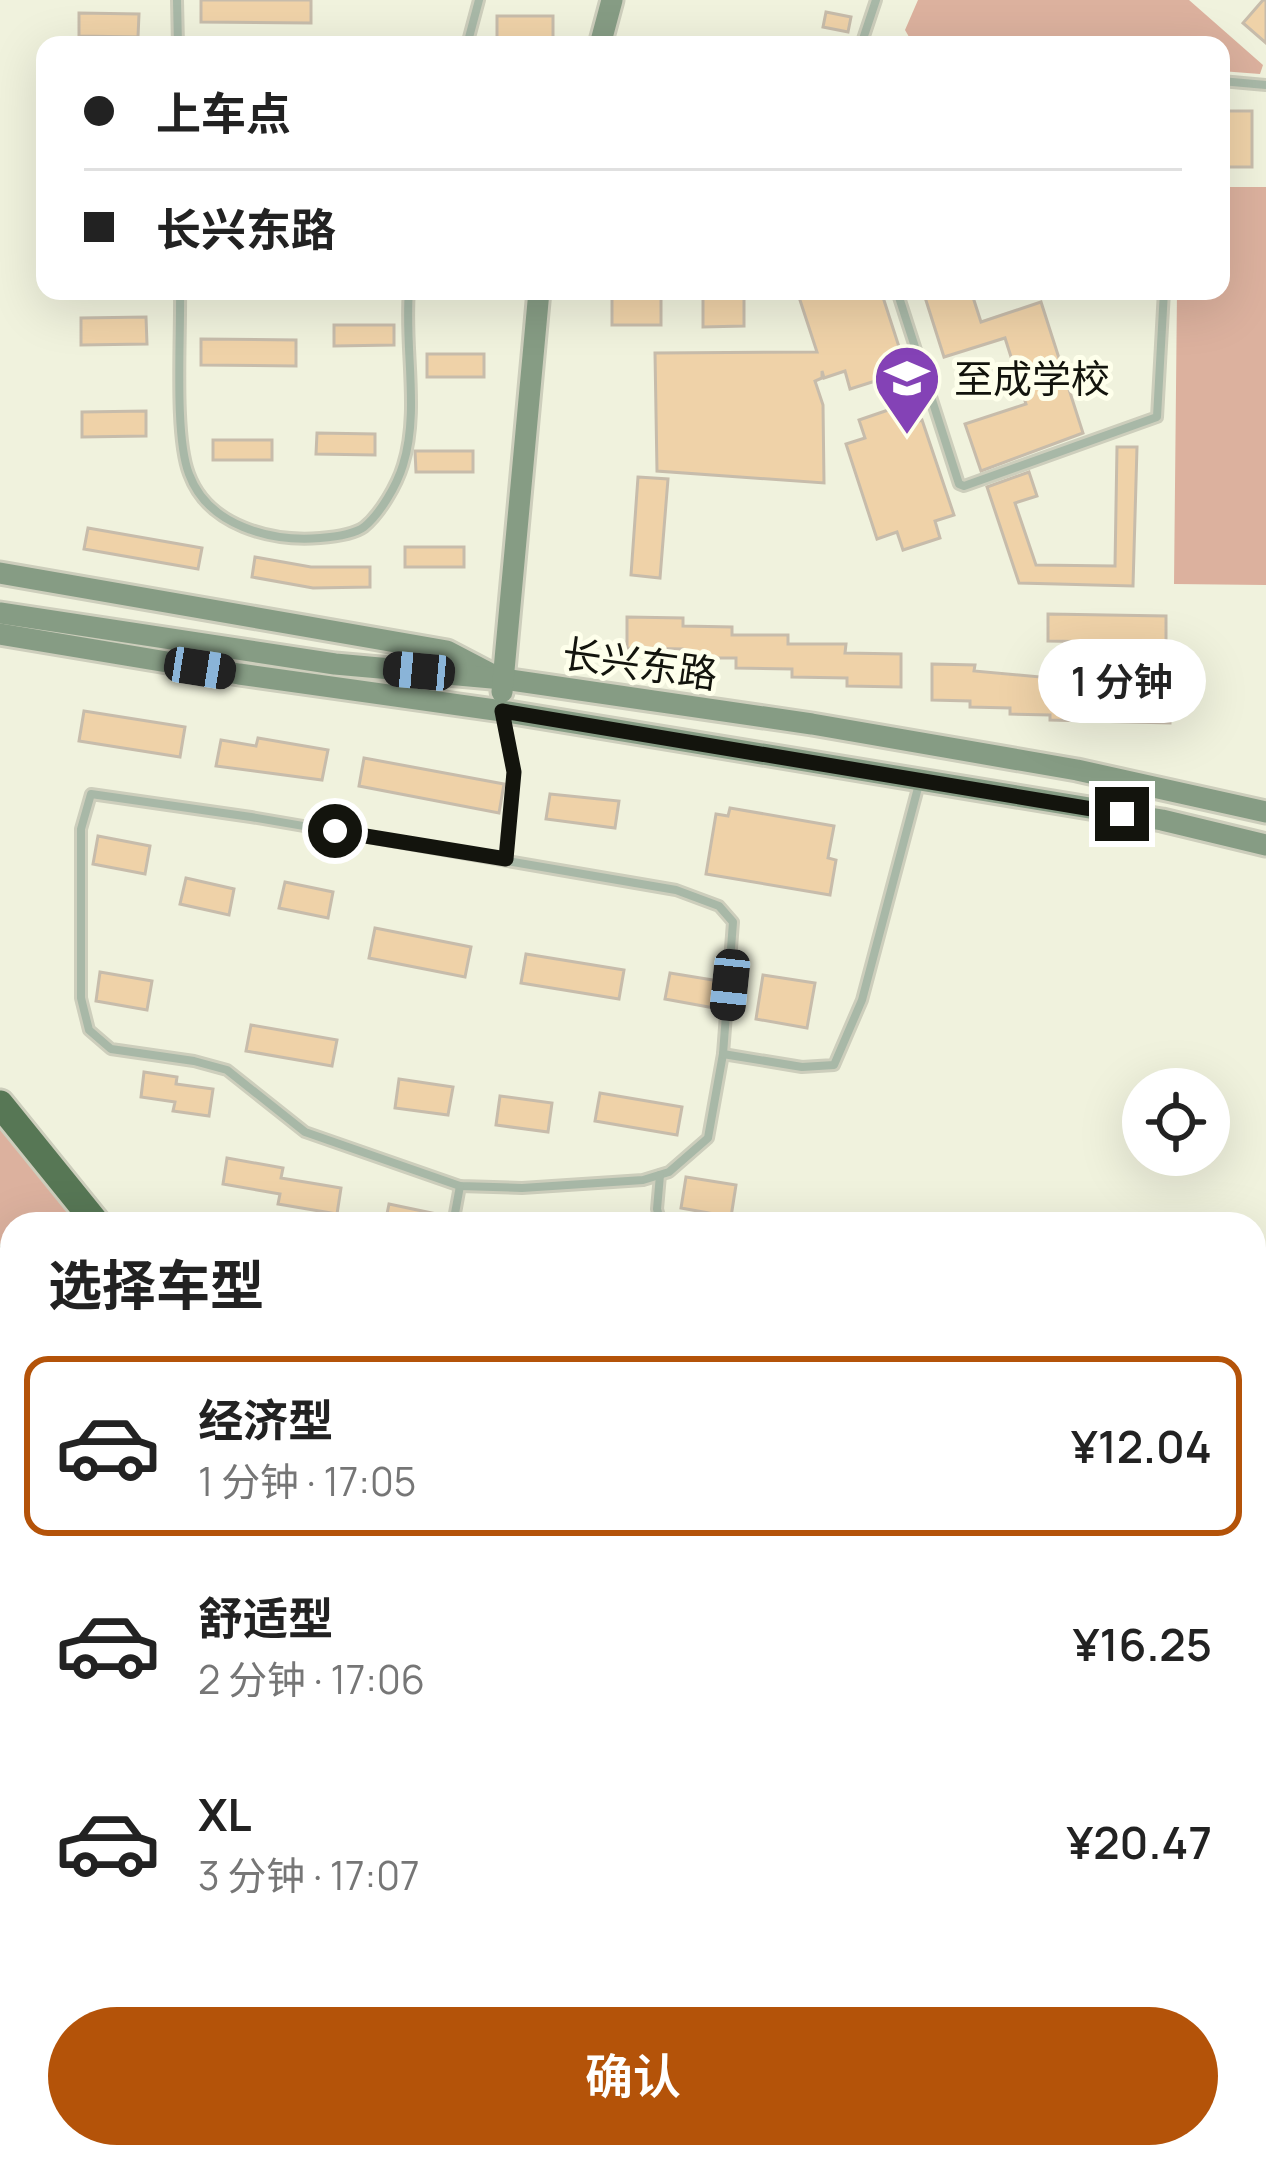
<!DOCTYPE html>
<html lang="zh">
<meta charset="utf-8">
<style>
body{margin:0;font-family:Manrope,"Noto Sans SC",sans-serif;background:#f6f6f6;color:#222;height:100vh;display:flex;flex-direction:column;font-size:45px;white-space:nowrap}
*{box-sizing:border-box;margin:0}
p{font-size:39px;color:#767676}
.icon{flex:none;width:66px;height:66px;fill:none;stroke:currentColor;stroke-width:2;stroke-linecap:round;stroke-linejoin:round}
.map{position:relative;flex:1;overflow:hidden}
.panel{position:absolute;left:0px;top:1212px;width:1266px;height:957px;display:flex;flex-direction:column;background:#fff;border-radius:36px 36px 0 0;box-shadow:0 12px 48px #0002}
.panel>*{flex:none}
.top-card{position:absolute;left:36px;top:36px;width:1194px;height:264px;border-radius:24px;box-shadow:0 12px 48px #0002;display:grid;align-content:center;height:264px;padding:0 48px;background:#fff}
.buttons{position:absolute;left:1122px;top:1068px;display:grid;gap:24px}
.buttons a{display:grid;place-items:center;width:108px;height:108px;border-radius:50%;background:#fff;box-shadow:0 12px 48px #0002;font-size:60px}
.end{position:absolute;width:54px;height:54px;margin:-27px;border:15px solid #13140d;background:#fff;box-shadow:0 0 0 6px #fff}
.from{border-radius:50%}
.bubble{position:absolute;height:84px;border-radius:42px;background:#fff;box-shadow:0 12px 48px #0002;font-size:39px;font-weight:600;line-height:84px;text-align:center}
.car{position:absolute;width:36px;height:72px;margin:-36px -18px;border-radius:15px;box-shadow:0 0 9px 3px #0007;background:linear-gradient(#222 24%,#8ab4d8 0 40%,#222 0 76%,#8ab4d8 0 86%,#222 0)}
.top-card b{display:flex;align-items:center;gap:42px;height:114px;font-size:45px}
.top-card b+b{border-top:3px solid #e0e0e0}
.top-card i{width:30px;height:30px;background:#222}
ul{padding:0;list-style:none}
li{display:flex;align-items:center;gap:36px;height:180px;margin:0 24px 18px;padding:0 24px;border:6px solid transparent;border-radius:24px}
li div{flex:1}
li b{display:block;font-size:45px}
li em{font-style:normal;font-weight:600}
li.active{border-color:#b45309}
li>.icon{width:108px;height:108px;stroke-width:1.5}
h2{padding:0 48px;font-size:54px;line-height:144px}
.button{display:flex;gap:24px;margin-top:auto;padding:24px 48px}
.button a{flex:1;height:138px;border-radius:72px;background:#b45309;color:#fff;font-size:48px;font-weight:600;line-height:138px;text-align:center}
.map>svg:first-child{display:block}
.green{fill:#dcb19e}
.water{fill:#83bdad}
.building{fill:#efd2a8;stroke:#c7bcab;stroke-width:3}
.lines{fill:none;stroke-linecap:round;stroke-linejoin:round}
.lane-casing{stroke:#cdcebc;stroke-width:14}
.street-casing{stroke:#cdcebc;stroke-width:21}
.secondary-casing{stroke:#cdcebc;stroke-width:27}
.primary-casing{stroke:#cdcebc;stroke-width:30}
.highway-casing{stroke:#cdcebc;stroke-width:33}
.path{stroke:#a7a998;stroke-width:3;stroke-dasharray:9 6;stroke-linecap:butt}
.lane{stroke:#a8b8a7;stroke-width:8}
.street{stroke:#a8b8a7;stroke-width:15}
.secondary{stroke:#869c84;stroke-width:21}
.primary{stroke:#6d886a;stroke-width:24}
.highway{stroke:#577755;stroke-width:27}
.rail{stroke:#77796b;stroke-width:4.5;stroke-dasharray:6 12;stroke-linecap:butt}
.route{stroke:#13140d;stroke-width:15}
.labels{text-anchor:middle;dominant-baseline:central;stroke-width:10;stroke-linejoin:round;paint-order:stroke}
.poi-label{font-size:39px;fill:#13140d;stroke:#feffeb;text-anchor:start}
.street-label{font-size:39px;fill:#13140d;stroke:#feffeb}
</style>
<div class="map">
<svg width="1266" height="2168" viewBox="0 0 1266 2168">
<rect width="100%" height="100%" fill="#f0f2dd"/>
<g class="green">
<polygon points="918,0 1189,0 1263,65 1260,74 1221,71 1221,45 924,45 912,42 905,30"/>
<polygon points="1221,187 1266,187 1266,585 1174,584 1177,291 1221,291"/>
<polygon points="0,1107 79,1224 12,1224 12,2132 0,2151"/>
<polygon points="42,2157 271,2157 265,2168 35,2168"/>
</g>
<polygon class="water" points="1266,1317 1266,1405 1254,1432 1254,1343"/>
<g class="building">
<polygon points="201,0 311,0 311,23 201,22"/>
<polygon points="1263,0 1266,0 1266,43 1243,23"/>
<polygon points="826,12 851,17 848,32 823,27"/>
<polygon points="79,13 139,14 138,37 79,36"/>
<rect x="497" y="16" width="56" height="24"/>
<rect x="1221" y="111" width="31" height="56"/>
<polygon points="797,291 881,291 901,353 883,359 888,377 850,389 845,371 824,378 822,371 822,378 815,381 823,405 824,483 657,471 655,353 817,352"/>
<polygon points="923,291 971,291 981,322 1041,302 1083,433 981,471 965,424 1026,404 1005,338 944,357"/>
<polygon points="703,297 744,297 744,326 703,327"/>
<rect x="612" y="298" width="49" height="27"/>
<polygon points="146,317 147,344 81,345 81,318"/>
<polygon points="334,325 394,325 394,345 334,346"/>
<polygon points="201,339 296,340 296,366 201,365"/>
<rect x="427" y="354" width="57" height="23"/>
<polygon points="897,407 904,426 922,420 954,515 935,521 940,538 903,550 897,532 877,539 846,444 865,438 859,420"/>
<polygon points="146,411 146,436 82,437 82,412"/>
<polygon points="317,433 375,434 375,455 316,454"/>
<rect x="213" y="440" width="59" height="20"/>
<polygon points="1117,447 1137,447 1133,586 1019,583 987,487 1029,472 1037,496 1015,503 1036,565 1115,566"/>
<polygon points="415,451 473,451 473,472 416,472"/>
<polygon points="638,477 668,479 660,578 631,575"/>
<polygon points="88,528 202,548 198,569 84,549"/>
<rect x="405" y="547" width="59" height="20"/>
<polygon points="255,557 311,567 370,567 370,587 313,588 252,577"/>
<polygon points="1048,614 1166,616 1166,643 1048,641"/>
<polygon points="627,617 683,618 683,626 732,627 732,635 788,635 788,644 846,644 845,653 901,654 901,687 847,686 847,678 792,677 792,669 736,668 736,658 682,658 682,649 627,648"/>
<polygon points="932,664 975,665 974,671 1052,678 1052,685 1171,688 1170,723 1050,720 1050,715 1010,714 1010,708 970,707 970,701 932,700"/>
<polygon points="84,711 185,727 180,757 79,741"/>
<polygon points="258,738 328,750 322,780 216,766 221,740 256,746"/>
<polygon points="364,758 504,784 499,813 359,786"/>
<polygon points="550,794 619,801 615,828 546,819"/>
<polygon points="730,808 834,826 828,858 836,860 830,895 706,874 716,814 728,816"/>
<polygon points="98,836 150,846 145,874 93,864"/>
<polygon points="186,878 234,889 229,915 180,904"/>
<polygon points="285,882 333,892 328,918 279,908"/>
<polygon points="375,928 471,947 465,977 369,958"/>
<polygon points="526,954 624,970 619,999 521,983"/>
<polygon points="100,972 152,981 147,1010 96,1001"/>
<polygon points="670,973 719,981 714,1008 665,999"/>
<polygon points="763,975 815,983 807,1028 756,1019"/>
<polygon points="251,1025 337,1040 332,1066 246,1051"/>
<polygon points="144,1072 177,1077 176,1084 213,1089 209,1116 173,1111 175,1102 141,1097"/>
<polygon points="399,1079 453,1087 448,1115 395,1108"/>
<polygon points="600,1093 682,1107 677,1135 595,1121"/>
<polygon points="500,1096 552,1103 548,1132 496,1125"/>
<polygon points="227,1158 283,1168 281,1178 341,1188 337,1214 278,1204 280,1194 223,1184"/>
<polygon points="686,1177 736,1185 731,1217 681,1208"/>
<polygon points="389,1204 446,1216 445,1224 385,1224"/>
</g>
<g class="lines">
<defs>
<g id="lane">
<polyline points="177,0 178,45"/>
<polyline points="467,45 479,0"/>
<polyline points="861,45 876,0"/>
<polyline points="1221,81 1266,85"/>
<path d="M180 291C181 337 174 435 189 474 208 526 271 542 320 538 333 537 353 535 364 527 380 514 397 485 403 465 420 411 404 347 409 291"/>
<polyline points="897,291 959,484 964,486 1157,417 1164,291"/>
<polyline points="502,712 514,772 505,859"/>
<polygon points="91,794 251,817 676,890 719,906 733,922 723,1054 708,1138 669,1172 643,1180 522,1188 460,1186 305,1132 227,1070 194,1061 111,1049 89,1030 81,998 81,829"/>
<polyline points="723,1054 802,1067 834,1065 862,1000 919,784"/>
<polyline points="660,1175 657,1209 661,1224"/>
<polyline points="453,1224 460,1186"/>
<polyline points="849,2168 855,2157"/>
<polyline points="1229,2168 1229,2157"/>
</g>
<g id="street">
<polyline points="1254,2012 1266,2014"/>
<polyline points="563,2157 602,2168"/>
<polyline points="302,2168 308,2157"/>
</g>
<g id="secondary">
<polyline points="600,45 612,0"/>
<polyline points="0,573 447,651 491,674"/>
<polyline points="0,613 335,664 503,679 812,724 1077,770 1266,812"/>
<polyline points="0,634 239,674 502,711 1162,820 1266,845"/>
<polyline points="502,692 539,291"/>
<polyline points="809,2168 815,2157"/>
</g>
<g id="primary">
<polyline points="0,1389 12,1391"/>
<polyline points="0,1619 12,1623"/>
<polyline points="1254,1946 1266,1948"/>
<polyline points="14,2168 23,2157"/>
</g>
<g id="highway">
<polyline points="0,1104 97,1224"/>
<polyline points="0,1260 12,1266"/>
<polyline points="0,1300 12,1307"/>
<polyline points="0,1425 12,1428"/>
<polyline points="0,1568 12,1571"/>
<polyline points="0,1593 12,1596"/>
<polyline points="0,1708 12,1702"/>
<polyline points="1254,1843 1266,1846"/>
<polyline points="1254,1871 1266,1873"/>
<polyline points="1254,1898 1266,1900"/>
<polyline points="1254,1924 1266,1926"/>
<polyline points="0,1943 12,1950"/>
<polyline points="1254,1969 1266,1971"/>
<polyline points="0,1983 12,1970"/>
<polyline points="1254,1991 1266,1993"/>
</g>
</defs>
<use href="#lane" class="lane-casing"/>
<use href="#street" class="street-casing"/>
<use href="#secondary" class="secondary-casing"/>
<use href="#primary" class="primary-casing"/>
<use href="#highway" class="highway-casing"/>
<g class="path">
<polyline points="0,1514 12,1518"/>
<polyline points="172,2157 187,2168"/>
</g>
<use href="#lane" class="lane"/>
<use href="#street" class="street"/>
<use href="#secondary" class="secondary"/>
<use href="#primary" class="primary"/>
<use href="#highway" class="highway"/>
<g class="rail">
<polyline points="0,1546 12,1550"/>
<polyline points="0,1579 12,1583"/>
<polyline points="1254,1889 1266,1891"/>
<polyline points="1254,1913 1266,1916"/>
</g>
</g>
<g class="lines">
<polyline class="route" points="335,831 506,859 514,772 502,711 1122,814"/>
</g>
<defs>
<symbol id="school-pin" viewBox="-11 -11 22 30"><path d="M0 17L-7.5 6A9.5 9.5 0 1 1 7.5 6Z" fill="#8442b6" stroke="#feffeb"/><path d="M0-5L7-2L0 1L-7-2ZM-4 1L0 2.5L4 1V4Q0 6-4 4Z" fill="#fff"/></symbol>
</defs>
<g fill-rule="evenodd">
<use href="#school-pin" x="869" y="340" width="76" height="104"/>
</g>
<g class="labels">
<g class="poi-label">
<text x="954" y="378">至成学校</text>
</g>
<g class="street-label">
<text transform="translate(640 663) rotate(8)">长兴东路</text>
</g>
</g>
</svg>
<div class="buttons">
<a><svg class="icon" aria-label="locate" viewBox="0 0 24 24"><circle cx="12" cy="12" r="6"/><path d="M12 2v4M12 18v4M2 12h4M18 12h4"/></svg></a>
</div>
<i class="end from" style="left:335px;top:831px"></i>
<i class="end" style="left:1122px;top:814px"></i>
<div class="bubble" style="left:1038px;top:639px;width:168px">1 分钟</div>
<i class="car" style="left:200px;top:668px;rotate:99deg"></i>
<i class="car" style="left:419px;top:671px;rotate:275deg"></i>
<i class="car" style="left:730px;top:985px;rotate:186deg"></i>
<div class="top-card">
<b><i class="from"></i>上车点</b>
<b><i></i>长兴东路</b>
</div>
<section class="panel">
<h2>选择车型</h2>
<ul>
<li class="active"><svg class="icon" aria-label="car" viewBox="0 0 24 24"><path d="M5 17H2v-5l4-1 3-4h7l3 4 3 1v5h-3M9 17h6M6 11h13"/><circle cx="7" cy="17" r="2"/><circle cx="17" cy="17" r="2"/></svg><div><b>经济型</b><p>1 分钟 · 17:05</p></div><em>¥12.04</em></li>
<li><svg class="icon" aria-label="car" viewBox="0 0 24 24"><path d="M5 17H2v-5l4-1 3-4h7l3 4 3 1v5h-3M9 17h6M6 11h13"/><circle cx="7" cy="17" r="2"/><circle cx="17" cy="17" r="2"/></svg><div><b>舒适型</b><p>2 分钟 · 17:06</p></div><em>¥16.25</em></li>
<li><svg class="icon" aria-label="car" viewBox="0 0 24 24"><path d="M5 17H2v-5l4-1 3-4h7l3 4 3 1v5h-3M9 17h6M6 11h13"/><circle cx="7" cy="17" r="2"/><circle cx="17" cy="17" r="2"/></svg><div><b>XL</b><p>3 分钟 · 17:07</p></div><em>¥20.47</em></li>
</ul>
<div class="button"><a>确认</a></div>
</section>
</div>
